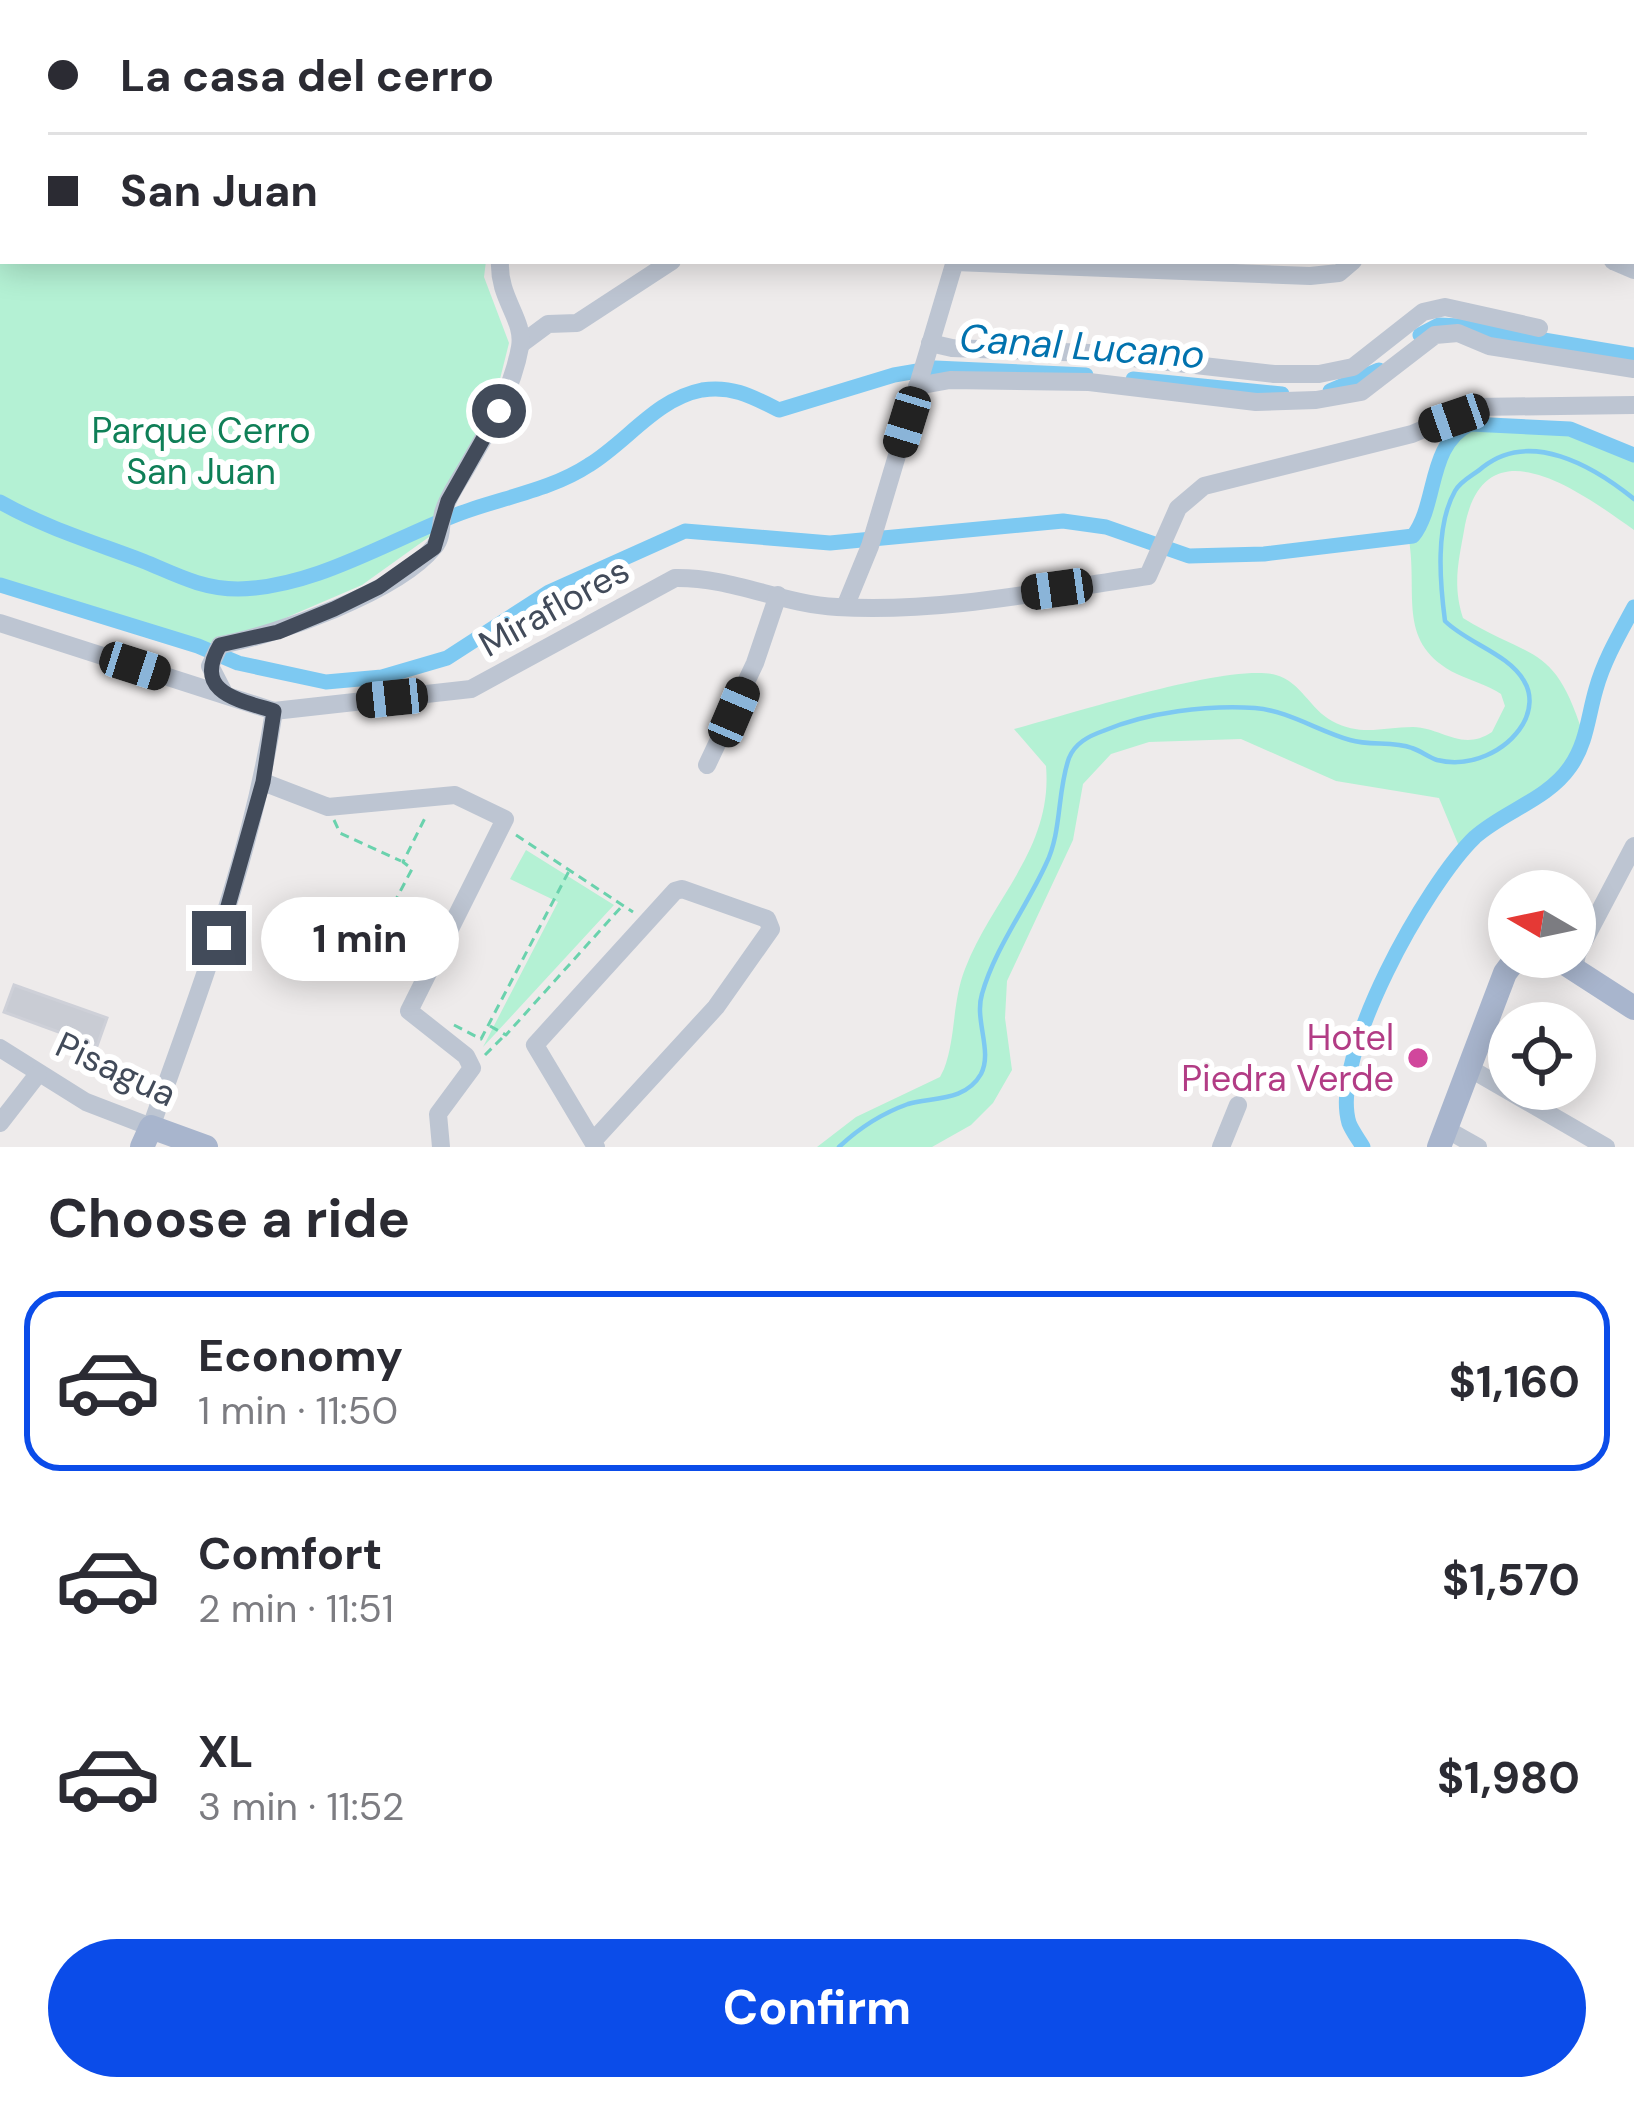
<!DOCTYPE html>
<meta charset="utf-8">
<style>
body{margin:0;font-family:"DM Sans",sans-serif;background:#f2f2f3;color:#2b2b33;height:100vh;display:flex;flex-direction:column;font-size:45px;white-space:nowrap}
*{box-sizing:border-box;margin:0}
p{font-size:39px;color:#7c7c81}
.icon{flex:none;width:66px;height:66px;fill:none;stroke:currentColor;stroke-width:2;stroke-linecap:round;stroke-linejoin:round}
.map{position:relative;height:1147px;overflow:hidden}
.drawer{display:flex;flex-direction:column;background:#fff;flex:1}
.drawer>*{flex:none}
.top-card{position:absolute;left:0px;top:0px;width:1635px;height:264px;box-shadow:0 6px 30px #0003;display:grid;align-content:center;height:264px;padding:0 48px;background:#fff}
.needle{width:78px;rotate:279deg}
.tools{position:absolute;left:1488px;top:870px;display:grid;gap:24px}
.tools a{display:grid;place-items:center;width:108px;height:108px;border-radius:50%;background:#fff;box-shadow:0 6px 30px #0003;font-size:60px}
.end{position:absolute;width:54px;height:54px;margin:-27px;border:15px solid #424b5a;background:#fff;box-shadow:0 0 0 6px #fff}
.from{border-radius:50%}
.bubble{position:absolute;height:84px;border-radius:42px;background:#fff;box-shadow:0 6px 30px #0003;font-size:39px;font-weight:700;line-height:84px;text-align:center}
.car{position:absolute;width:36px;height:72px;margin:-36px -18px;border-radius:15px;box-shadow:0 0 9px 3px #0007;background:linear-gradient(#222 24%,#8ab4d8 0 40%,#222 0 76%,#8ab4d8 0 86%,#222 0)}
.top-card b{display:flex;align-items:center;gap:42px;height:114px;font-size:45px}
.top-card b+b{border-top:3px solid #e1e1e2}
.top-card i{width:30px;height:30px;background:#2b2b33}
ul{padding:0;list-style:none}
li{display:flex;align-items:center;gap:36px;height:180px;margin:0 24px 18px;padding:0 24px;border:6px solid transparent;border-radius:36px}
li div{flex:1}
li b{display:block;font-size:45px}
li em{font-style:normal;font-weight:700}
li.active{border-color:#0b4ce9}
li>.icon{width:108px;height:108px;stroke-width:1.5}
h2{padding:0 48px;font-size:54px;line-height:144px}
.button{display:flex;gap:24px;margin-top:auto;padding:24px 48px}
.button a{flex:1;height:138px;border-radius:72px;background:#0b4ce9;color:#fff;font-size:48px;font-weight:700;line-height:138px;text-align:center}
.map>svg:first-child{display:block}
.green{fill:#b4f1d4}
.lines{fill:none;stroke-linecap:round;stroke-linejoin:round}
.stream{stroke:#7dc9f2;stroke-width:4.5}
.canal{stroke:#7dc9f2;stroke-width:15}
.building{fill:#c9ccd4;stroke:#ced0d8;stroke-width:3}
.path{stroke:#6ad2ad;stroke-width:3;stroke-dasharray:9 6;stroke-linecap:butt}
.minor{stroke:#bdc5d2;stroke-width:18}
.major{stroke:#a8b5cd;stroke-width:24}
.route{stroke:#424b5a;stroke-width:15}
.hotel-dot{fill:#d1479c;stroke:#fff;stroke-width:4.5}
.labels{text-anchor:middle;dominant-baseline:central;stroke-width:12;stroke-linejoin:round;paint-order:stroke}
.park-label{font-size:36px;fill:#0f7f57;stroke:#fff}
.street-label{font-size:36px;fill:#424b5a;stroke:#fff}
.hotel-label{font-size:36px;fill:#b23c85;stroke:#fff;text-anchor:end}
.water-label{font-size:39px;font-style:italic;fill:#0172ae;stroke:#fff}
</style>
<div class="map">
<svg width="1634" height="1147" viewBox="0 0 1634 1147">
<rect width="100%" height="100%" fill="#eeebeb"/>
<g class="green">
<polygon points="0,0 810,0 3,3 3,261 486,261 484,277 509,343 494,403 439,504 429,537 362,585 253,632 198,646 75,608 0,592"/>
<path d="M1473 426 1545 428 1588 436 1634 458V530C1582 493 1486 421 1465 525 1459 560 1452 584 1463 618 1533 661 1554 643 1583 734 1572 754 1563 773 1545 788 1518 812 1485 822 1461 851L1439 798 1336 781 1241 739 1149 742 1111 754 1083 784 1073 840 1007 981 1005 1018 1012 1070 993 1103 971 1125 932 1147H817L856 1117 940 1077 944 1069C956 1038 952 1002 965 969 992 898 1053 849 1046 766L1014 729C1068 715 1230 662 1276 675 1301 682 1310 709 1332 721 1362 737 1383 727 1413 727 1443 728 1462 752 1492 732L1505 706 1501 694C1487 685 1472 681 1457 674 1396 644 1418 596 1409 540L1418 535 1451 444 1461 431Z"/>
<polygon points="526,850 614,905 483,1047 558,902 510,879"/>
</g>
<g class="lines">
<path class="stream" d="M839 1147C858 1129 883 1113 908 1104 932 1097 965 1102 981 1074 993 1051 974 1020 982 994 995 948 1026 908 1046 864 1062 832 1057 791 1069 758 1075 743 1089 736 1103 731 1148 712 1207 705 1255 708 1289 711 1318 731 1350 740 1370 746 1393 741 1412 748 1421 751 1428 757 1437 760 1470 768 1506 752 1523 724 1531 710 1532 694 1524 681 1509 654 1467 643 1445 621 1440 583 1435 526 1455 491 1461 480 1474 475 1483 467 1530 430 1592 465 1634 499"/>
<g class="canal">
<polyline points="1261,0 1274,3"/>
<polyline points="0,52 3,53"/>
<polyline points="1632,94 1634,95"/>
<polyline points="0,226 3,225"/>
<polyline points="1420,335 1439,325 1460,326 1634,355"/>
<polyline points="1133,379 1282,394"/>
<polyline points="1330,391 1379,370"/>
<path d="M0 502C46 528 93 542 143 561 175 574 201 589 238 589 315 588 391 539 461 513 504 497 551 490 589 465 628 441 656 399 702 390 732 385 753 397 779 410L894 375 935 368 1086 375"/>
<path d="M0 585 198 646 238 663 326 682 382 677 447 658 549 592 685 531 830 543 1063 521 1106 527 1189 556 1264 554 1413 536C1438 504 1427 445 1470 424L1570 429 1634 455"/>
<path d="M1363 1147C1359 1140 1352 1131 1349 1123 1329 1056 1427 883 1475 837 1504 811 1547 800 1570 767 1587 743 1588 716 1596 689 1604 660 1620 633 1634 607"/>
</g>
</g>
<polygon class="building" points="14,985 107,1018 97,1046 4,1012"/>
<g class="lines">
<g class="path">
<polyline points="334,820 340,833 401,861"/>
<polyline points="516,835 633,912"/>
<polyline points="416,965 374,941 412,869 403,862 427,814"/>
<polyline points="454,1025 481,1039 569,871"/>
<polyline points="490,1026 506,1035 623,905"/>
<polyline points="485,1055 504,1036"/>
</g>
<g class="minor">
<polyline points="105,0 110,3"/>
<polyline points="326,0 330,3"/>
<polyline points="455,0 458,3"/>
<polyline points="1010,0 1018,3"/>
<polyline points="855,3 857,0"/>
<polyline points="1040,3 1041,0"/>
<polyline points="1613,261 1634,270"/>
<polyline points="955,262 1310,276 1339,273 1353,261"/>
<polyline points="930,343 952,348 1089,353 1274,374 1319,374 1353,367 1423,312 1445,307 1539,328"/>
<polyline points="521,344 548,324 577,323 672,261"/>
<polyline points="917,386 950,380 1089,382 1256,402 1316,400 1361,392 1435,335 1458,333 1489,346 1634,369"/>
<polyline points="845,607 870,546 955,261"/>
<path d="M0 623 274 711 471 689 675 578C732 577 781 604 837 607 941 613 1045 591 1148 576L1178 508 1204 486 1412 434 1476 407 1634 405"/>
<path d="M225 695 210 666 220 645C276 635 398 592 434 547 443 537 440 525 443 513 447 498 457 484 464 472 487 433 512 392 520 347 525 319 498 299 500 261"/>
<polyline points="707,765 755,663 778,595"/>
<polyline points="263,782 328,807 455,795 505,819 409,1011 466,1056 472,1068 438,1114 441,1147"/>
<polyline points="1574,970 1577,954 1634,846"/>
<path d="M0 1048 86 1102 151 1127C200 989 252 856 274 711"/>
<polyline points="1469,1068 1606,1147"/>
<polyline points="0,1123 38,1074"/>
<polyline points="1446,1129 1478,1147"/>
<polyline points="594,1140 716,1007 771,929 767,919 682,889 675,891 535,1045 596,1147"/>
<polyline points="1221,1147 1238,1105"/>
</g>
<g class="major">
<polyline points="1555,957 1634,1008"/>
<polyline points="142,1147 151,1127 206,1147"/>
<polyline points="1439,1147 1505,973 1517,957"/>
</g>
</g>
<g class="lines">
<path class="route" d="M219 938 263 782 274 711C239 700 192 693 220 645L278 632 334 609 379 587 434 548 448 501 499 411"/>
</g>
<circle class="hotel-dot" cx="1418" cy="1058" r="12"/>
<g class="labels">
<g class="park-label">
<text x="201" y="430">Parque Cerro<tspan x="201" dy="41">San Juan</tspan></text>
</g>
<g class="street-label">
<text transform="translate(554 607) rotate(-29)">Miraflores</text>
<text transform="translate(116 1069) rotate(25)">Pisagua</text>
</g>
<g class="hotel-label">
<text x="1394" y="1037">Hotel<tspan x="1394" dy="41">Piedra Verde</tspan></text>
</g>
<g class="water-label">
<text transform="translate(1082 346) rotate(4)">Canal Lucano</text>
</g>
</g>
</svg>
<div class="tools">
<a><svg class="needle" viewBox="-14 -14 28 28"><path d="M0-13l5 13h-10z" fill="#e53935"/><path d="M0 13l5-13h-10z" fill="#7c7c81"/></svg></a>
<a><svg class="icon" aria-label="locate" viewBox="0 0 24 24"><circle cx="12" cy="12" r="6"/><path d="M12 2v4M12 18v4M2 12h4M18 12h4"/></svg></a>
</div>
<i class="end from" style="left:499px;top:411px"></i>
<i class="end" style="left:219px;top:938px"></i>
<div class="bubble" style="left:261px;top:897px;width:198px">1 min</div>
<i class="car" style="left:1454px;top:418px;rotate:251deg"></i>
<i class="car" style="left:907px;top:422px;rotate:197deg"></i>
<i class="car" style="left:1057px;top:589px;rotate:262deg"></i>
<i class="car" style="left:135px;top:666px;rotate:108deg"></i>
<i class="car" style="left:392px;top:698px;rotate:264deg"></i>
<i class="car" style="left:734px;top:712px;rotate:23deg"></i>
<div class="top-card">
<b><i class="from"></i>La casa del cerro</b>
<b><i></i>San Juan</b>
</div>
</div>
<section class="drawer">
<h2>Choose a ride</h2>
<ul>
<li class="active"><svg class="icon" aria-label="car" viewBox="0 0 24 24"><path d="M5 17H2v-5l4-1 3-4h7l3 4 3 1v5h-3M9 17h6M6 11h13"/><circle cx="7" cy="17" r="2"/><circle cx="17" cy="17" r="2"/></svg><div><b>Economy</b><p>1 min · 11:50</p></div><em>$1,160</em></li>
<li><svg class="icon" aria-label="car" viewBox="0 0 24 24"><path d="M5 17H2v-5l4-1 3-4h7l3 4 3 1v5h-3M9 17h6M6 11h13"/><circle cx="7" cy="17" r="2"/><circle cx="17" cy="17" r="2"/></svg><div><b>Comfort</b><p>2 min · 11:51</p></div><em>$1,570</em></li>
<li><svg class="icon" aria-label="car" viewBox="0 0 24 24"><path d="M5 17H2v-5l4-1 3-4h7l3 4 3 1v5h-3M9 17h6M6 11h13"/><circle cx="7" cy="17" r="2"/><circle cx="17" cy="17" r="2"/></svg><div><b>XL</b><p>3 min · 11:52</p></div><em>$1,980</em></li>
</ul>
<div class="button"><a>Confirm</a></div>
</section>
